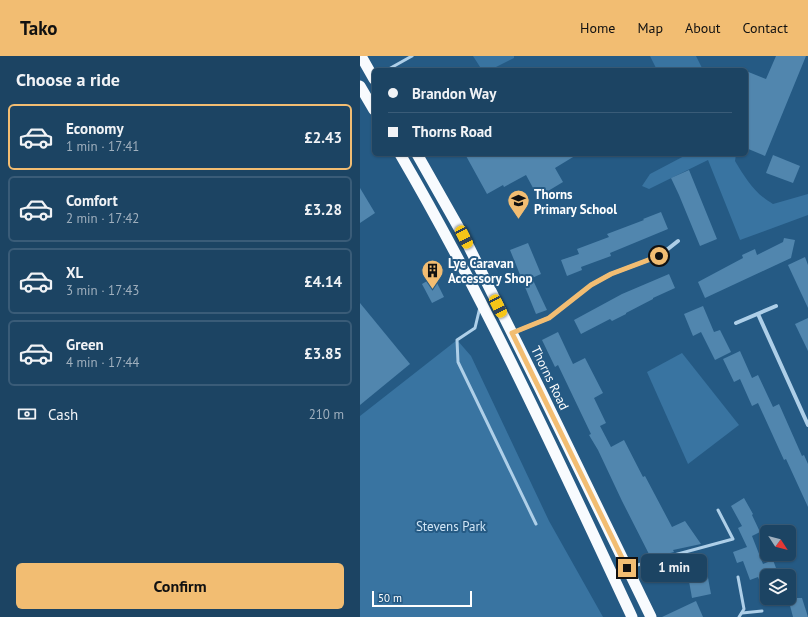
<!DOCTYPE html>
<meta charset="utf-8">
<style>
body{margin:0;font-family:"PT Sans",sans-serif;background:#254b69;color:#f1f3f6;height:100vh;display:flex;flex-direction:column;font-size:15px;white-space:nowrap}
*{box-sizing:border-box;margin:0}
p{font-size:13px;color:#a0b0be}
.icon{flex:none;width:22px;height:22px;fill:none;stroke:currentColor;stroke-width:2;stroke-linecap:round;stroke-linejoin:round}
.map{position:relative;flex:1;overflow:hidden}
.details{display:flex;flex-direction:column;background:#1c4463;width:360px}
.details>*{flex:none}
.top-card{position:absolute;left:12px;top:12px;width:376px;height:88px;border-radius:6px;box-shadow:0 1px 3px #0004,0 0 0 1px #3a5c78;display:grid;align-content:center;height:88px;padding:0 16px;background:#1c4463}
.needle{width:26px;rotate:126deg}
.fabs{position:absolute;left:400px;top:469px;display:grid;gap:8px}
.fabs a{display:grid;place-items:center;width:36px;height:36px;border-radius:6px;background:#1c4463;box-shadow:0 1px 3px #0004,0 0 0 1px #3a5c78;font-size:20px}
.scale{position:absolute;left:12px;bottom:10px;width:100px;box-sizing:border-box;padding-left:4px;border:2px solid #fff;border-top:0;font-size:11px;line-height:14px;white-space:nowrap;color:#fff;-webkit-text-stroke:3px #255a84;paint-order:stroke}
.end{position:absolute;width:18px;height:18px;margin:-9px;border:5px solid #f2bd72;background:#111;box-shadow:0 0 0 2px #111}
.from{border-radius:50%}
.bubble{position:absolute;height:28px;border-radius:6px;background:#1c4463;box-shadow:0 1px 3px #0004,0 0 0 1px #3a5c78;font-size:13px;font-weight:800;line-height:28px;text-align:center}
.car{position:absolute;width:12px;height:24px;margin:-12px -6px;border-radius:5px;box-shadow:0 0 3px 1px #0007;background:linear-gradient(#f5c518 24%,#345 0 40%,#f5c518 0 76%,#345 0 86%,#f5c518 0)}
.top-card b{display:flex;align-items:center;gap:14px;height:38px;font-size:15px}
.top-card b+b{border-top:1px solid #3a5c78}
.top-card i{width:10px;height:10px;background:#f1f3f6}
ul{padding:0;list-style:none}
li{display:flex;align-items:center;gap:12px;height:66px;margin:0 8px 6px;padding:0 8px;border:2px solid #3a5c78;border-radius:6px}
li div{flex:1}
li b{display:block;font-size:15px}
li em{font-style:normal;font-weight:800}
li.selected{border-color:#f2bd72}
li>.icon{width:36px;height:36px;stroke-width:1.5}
h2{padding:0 16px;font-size:18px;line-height:48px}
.pay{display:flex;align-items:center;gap:10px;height:44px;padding:0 16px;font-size:15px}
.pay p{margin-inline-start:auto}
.primary-button{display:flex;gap:8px;margin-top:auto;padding:8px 16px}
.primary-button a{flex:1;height:46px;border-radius:6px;background:#f2bd72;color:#111;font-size:16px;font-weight:800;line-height:46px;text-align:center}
header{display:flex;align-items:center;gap:24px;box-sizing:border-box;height:56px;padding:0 20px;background:#f2bd72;color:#111}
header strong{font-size:19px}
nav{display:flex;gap:22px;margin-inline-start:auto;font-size:14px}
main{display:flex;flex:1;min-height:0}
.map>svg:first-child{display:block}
.green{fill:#3974a1}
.building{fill:#5186ae}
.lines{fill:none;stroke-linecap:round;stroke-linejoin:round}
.service{stroke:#aecfe8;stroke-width:3}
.minor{stroke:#aecfe8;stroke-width:4}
.trunk{stroke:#f8fbfe;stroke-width:11}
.route{stroke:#f2bd72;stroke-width:5}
.labels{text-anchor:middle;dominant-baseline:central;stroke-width:4;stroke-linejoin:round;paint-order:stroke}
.poi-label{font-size:13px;font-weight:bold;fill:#fff;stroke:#255a84;text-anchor:start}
.street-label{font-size:13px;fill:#fff;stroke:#255a84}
.park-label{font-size:13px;fill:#d1e6f6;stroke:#255a84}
</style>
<header>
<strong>Tako</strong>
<nav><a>Home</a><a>Map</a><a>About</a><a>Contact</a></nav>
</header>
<main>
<section class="details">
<h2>Choose a ride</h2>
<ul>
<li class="selected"><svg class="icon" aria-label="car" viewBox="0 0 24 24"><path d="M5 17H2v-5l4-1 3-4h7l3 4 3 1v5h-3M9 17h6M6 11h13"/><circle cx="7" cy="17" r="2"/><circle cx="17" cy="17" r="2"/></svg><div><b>Economy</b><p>1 min · 17:41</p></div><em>£2.43</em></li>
<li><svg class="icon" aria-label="car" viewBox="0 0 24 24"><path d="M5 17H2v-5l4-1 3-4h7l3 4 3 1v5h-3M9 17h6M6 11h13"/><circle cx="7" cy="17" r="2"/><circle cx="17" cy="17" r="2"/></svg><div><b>Comfort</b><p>2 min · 17:42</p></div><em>£3.28</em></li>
<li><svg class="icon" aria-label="car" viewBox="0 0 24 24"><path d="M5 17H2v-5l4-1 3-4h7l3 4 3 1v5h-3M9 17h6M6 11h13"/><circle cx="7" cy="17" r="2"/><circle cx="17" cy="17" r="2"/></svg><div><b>XL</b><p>3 min · 17:43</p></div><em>£4.14</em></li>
<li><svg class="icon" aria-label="car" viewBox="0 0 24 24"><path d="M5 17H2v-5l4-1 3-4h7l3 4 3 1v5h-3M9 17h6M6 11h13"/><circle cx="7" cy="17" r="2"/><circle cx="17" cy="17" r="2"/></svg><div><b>Green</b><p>4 min · 17:44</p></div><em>£3.85</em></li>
</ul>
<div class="pay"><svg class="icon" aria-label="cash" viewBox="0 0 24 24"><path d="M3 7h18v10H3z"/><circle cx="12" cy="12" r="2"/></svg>Cash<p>210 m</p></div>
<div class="primary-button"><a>Confirm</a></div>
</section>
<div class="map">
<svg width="448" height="561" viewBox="0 0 448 561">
<rect width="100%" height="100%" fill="#255a84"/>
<g class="green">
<polygon points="113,0 154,0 154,2 130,14 122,14"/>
<polygon points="290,0 336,0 343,14 297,14"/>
<path d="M328 98H376L375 105C386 123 394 137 413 148L448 138V159L380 184 348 104 289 133 282 130 290 118Z"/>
<polygon points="97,284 111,300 189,465 243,561 0,561 0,360"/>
<polygon points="322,297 379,369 328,408 287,316"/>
</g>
<g class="building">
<polygon points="416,0 446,0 405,100 386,92 386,15 406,23"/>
<polygon points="105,98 218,98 195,112 203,126 178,141 166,119 144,131 143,129 127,138"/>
<polygon points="413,99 440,110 433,127 406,117"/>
<polygon points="329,114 357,183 340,190 319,139 311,122"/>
<polygon points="0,132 15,157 0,167"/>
<polygon points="301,156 308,173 250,197 251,200 221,211 222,214 207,220 201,204 219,198 217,193 249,181 247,178 284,164 283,163"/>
<polygon points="424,182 435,184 431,202 345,242 338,226 383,202 382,199 395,193 397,199 423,186"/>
<polygon points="168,187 181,218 172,222 187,254 176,258 150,194"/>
<polygon points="445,201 448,209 448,252 428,209"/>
<polygon points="309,218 315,232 293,242 293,243 266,257 266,258 252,265 250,263 221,278 214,264 262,238"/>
<polygon points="74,221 84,241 72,247 62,228"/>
<polygon points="0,247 50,308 0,349"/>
<polygon points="343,250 354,276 360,274 371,296 355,304 341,276 333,280 324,258"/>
<polygon points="448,262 448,295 435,268"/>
<polygon points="198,276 213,308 225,302 243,337 234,342 246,367 240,370 251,391 264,384 283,421 285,420 312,471 325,465 341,488 313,494 314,496 291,502 262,445 238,394 229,379 231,378 198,309 195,311 182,284"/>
<polygon points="380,295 392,322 398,319 413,351 419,348 442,400 444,399 448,408 448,451 426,403 424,404 398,347 392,350 380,323 374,326 363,303"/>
<polygon points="384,442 393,458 392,459 400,476 392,480 403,508 413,504 419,520 407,520 407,542 398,521 390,524 383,505 377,507 373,496 387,491 378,472 382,470 371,450"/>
<polygon points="315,502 320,518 300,524 296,507"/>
<polygon points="346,511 351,538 332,542 327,514"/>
<polygon points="428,542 442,542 448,561 433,561"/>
<polygon points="336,545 343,561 302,561"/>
</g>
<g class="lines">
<g class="service">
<polyline points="27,14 52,0"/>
<polyline points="120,251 115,272 97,284 98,306 176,468"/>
<polyline points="270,511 373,483 358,454"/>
<polyline points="378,521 384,553 379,561"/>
<polyline points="382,557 402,555"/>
</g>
<g class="minor">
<polyline points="398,258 448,369"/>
<polyline points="376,267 416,250"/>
<polyline points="152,277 189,262 231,229 251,218 299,200 318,185"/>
</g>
<g class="trunk">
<polyline points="1,0 14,23"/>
<polyline points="0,30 14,54"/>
<path d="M40 98C127 247 199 405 272 561"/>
<polyline points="57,98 104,181 179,331 291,561"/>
</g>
</g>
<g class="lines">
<polyline class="route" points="267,512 152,277 189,262 231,229 251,218 299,200"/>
</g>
<defs>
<symbol id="school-pin" viewBox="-11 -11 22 30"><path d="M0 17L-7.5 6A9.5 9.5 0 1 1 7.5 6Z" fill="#f2bd72" stroke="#255a84"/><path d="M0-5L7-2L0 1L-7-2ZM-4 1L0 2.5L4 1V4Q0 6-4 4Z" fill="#111"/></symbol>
<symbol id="building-pin" viewBox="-11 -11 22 30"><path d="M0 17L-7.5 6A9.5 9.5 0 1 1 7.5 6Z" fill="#f2bd72" stroke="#255a84"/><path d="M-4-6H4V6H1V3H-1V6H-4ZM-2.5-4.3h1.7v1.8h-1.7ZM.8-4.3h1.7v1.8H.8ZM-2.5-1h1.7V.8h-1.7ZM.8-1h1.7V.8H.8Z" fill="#111"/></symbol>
</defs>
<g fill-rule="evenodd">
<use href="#school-pin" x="146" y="132" width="25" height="34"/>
<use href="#building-pin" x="60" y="202" width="25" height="34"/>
</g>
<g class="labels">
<g class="poi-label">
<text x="174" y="138">Thorns<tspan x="174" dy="15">Primary School</tspan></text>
<text x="88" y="207">Lye Caravan<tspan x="88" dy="15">Accessory Shop</tspan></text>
</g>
<g class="street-label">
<text transform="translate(190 322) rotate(64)">Thorns Road</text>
</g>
<g class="park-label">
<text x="91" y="470">Stevens Park</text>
</g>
</g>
</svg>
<div class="fabs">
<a><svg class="needle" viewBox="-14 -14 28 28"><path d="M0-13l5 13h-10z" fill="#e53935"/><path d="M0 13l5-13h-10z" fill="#a0b0be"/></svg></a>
<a><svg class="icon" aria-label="layers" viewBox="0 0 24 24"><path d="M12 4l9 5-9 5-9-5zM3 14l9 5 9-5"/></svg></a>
</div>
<div class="scale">50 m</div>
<i class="end from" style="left:299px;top:200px"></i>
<i class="end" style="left:267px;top:512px"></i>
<div class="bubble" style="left:281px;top:498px;width:66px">1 min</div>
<i class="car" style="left:104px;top:181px;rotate:153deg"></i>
<i class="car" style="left:138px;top:250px;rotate:153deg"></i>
<div class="top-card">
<b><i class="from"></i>Brandon Way</b>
<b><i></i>Thorns Road</b>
</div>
</div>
</main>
